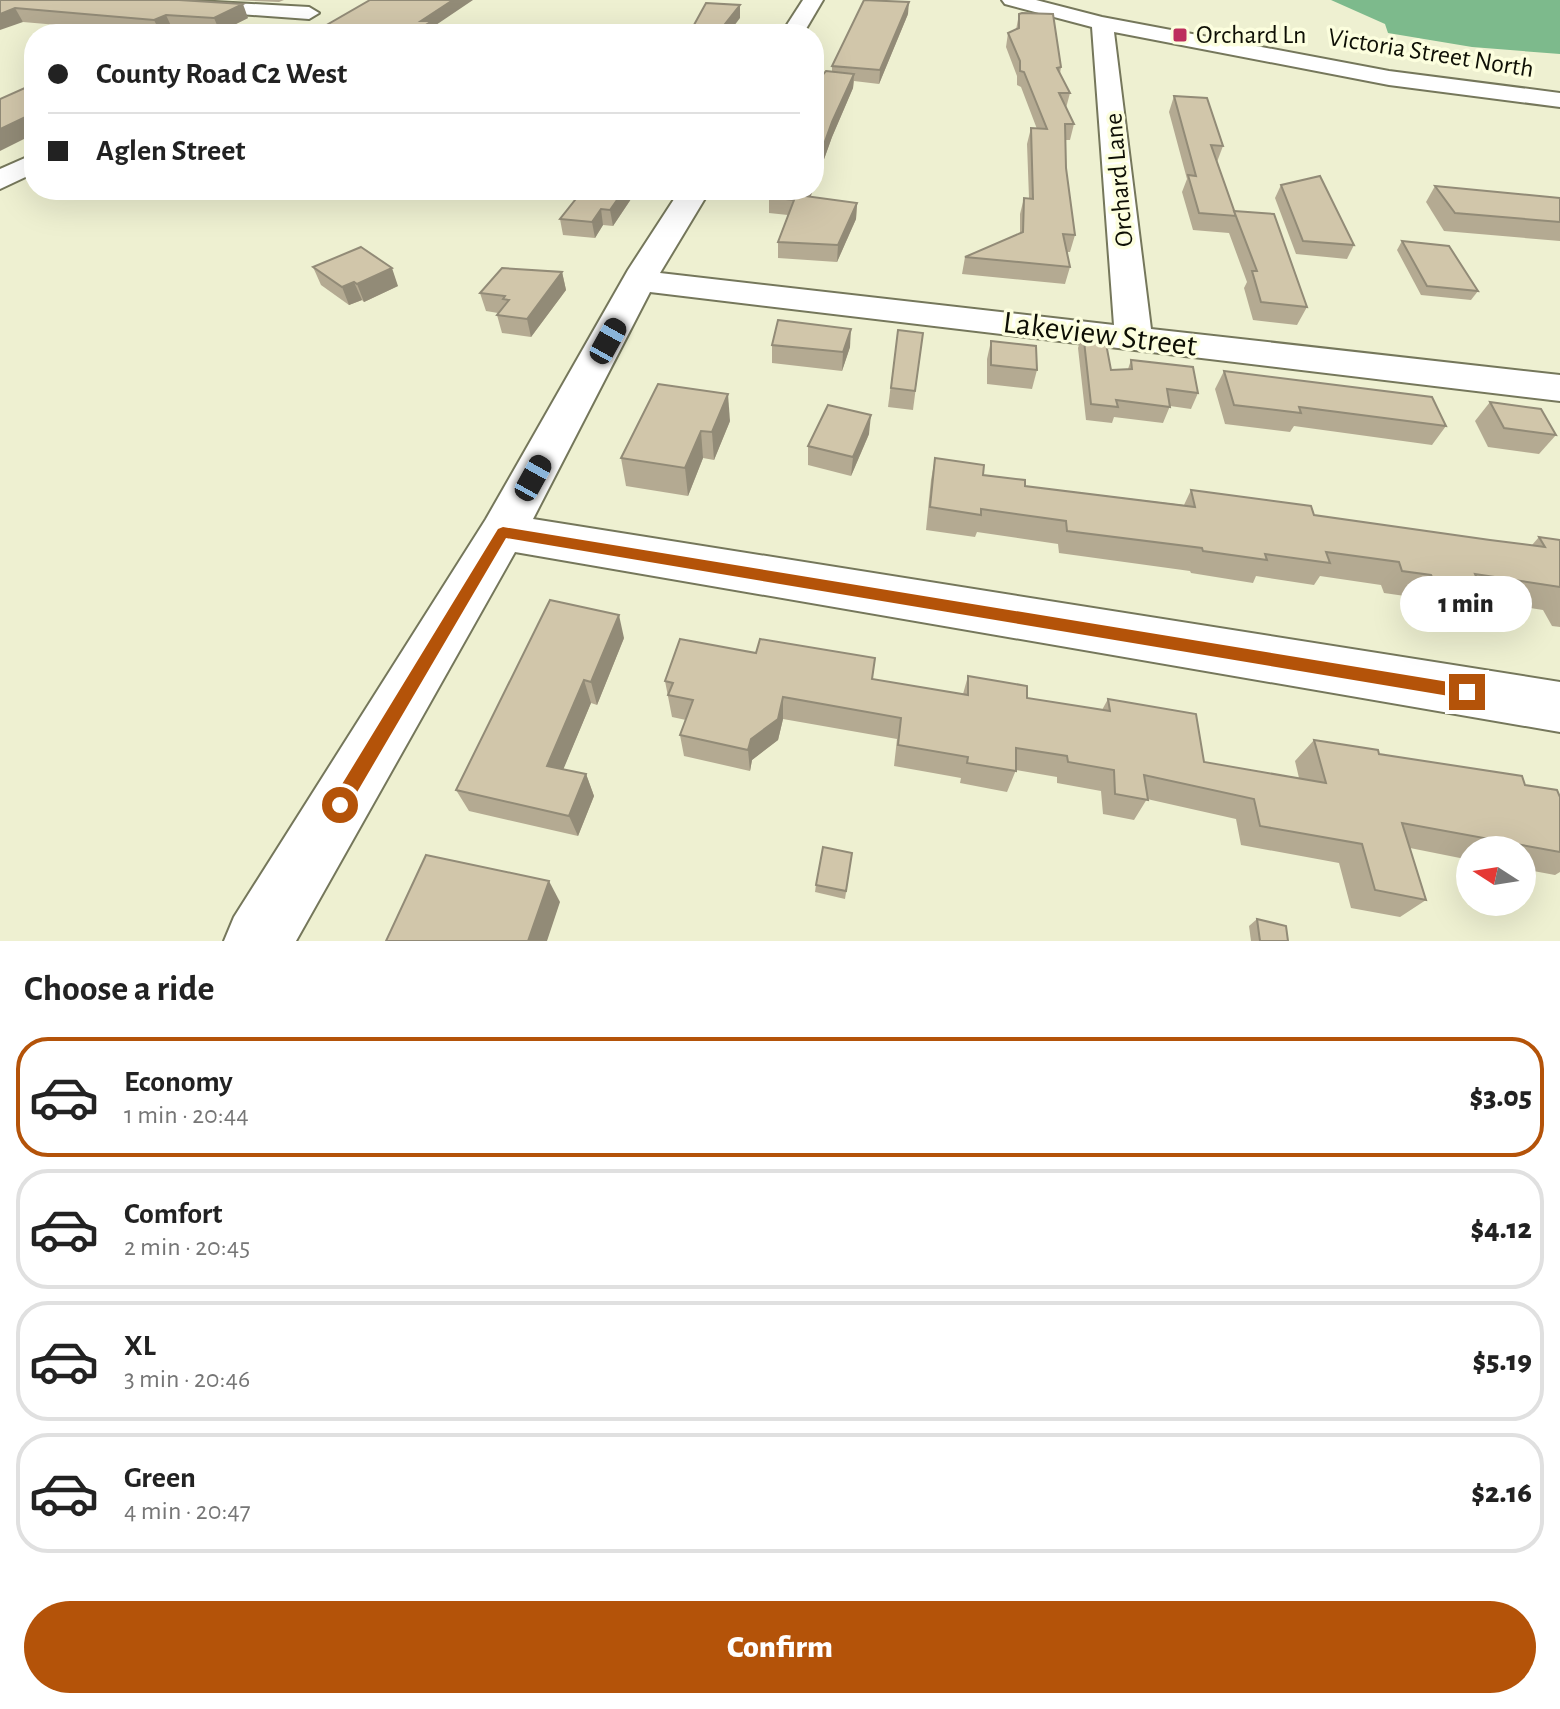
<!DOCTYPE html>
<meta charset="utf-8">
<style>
body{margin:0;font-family:"Alegreya Sans",sans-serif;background:#f2f2f2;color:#222;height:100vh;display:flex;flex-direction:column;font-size:30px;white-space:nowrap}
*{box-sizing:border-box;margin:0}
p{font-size:26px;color:#767676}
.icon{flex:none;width:44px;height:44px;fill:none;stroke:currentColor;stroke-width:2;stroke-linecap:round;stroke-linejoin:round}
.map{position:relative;height:941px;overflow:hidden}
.sheet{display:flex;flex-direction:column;background:#fff;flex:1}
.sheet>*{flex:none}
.hud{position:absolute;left:24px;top:24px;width:800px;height:176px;border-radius:32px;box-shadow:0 8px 32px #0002;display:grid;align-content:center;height:176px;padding:0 24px;background:#fff}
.needle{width:52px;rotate:282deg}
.tools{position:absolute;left:1456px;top:836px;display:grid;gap:16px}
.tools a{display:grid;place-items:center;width:80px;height:80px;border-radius:50%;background:#fff;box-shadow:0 8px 32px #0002;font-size:40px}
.end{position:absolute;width:36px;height:36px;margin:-18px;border:10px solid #b45309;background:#fff;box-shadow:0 0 0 4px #fff}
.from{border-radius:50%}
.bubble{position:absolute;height:56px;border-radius:28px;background:#fff;box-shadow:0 8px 32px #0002;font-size:26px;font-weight:800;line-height:56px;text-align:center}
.car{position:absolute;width:24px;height:48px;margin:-24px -12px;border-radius:10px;box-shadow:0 0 6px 2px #0007;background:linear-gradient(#222 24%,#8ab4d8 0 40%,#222 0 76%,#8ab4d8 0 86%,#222 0)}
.hud b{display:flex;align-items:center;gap:28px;height:76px;font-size:30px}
.hud b+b{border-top:2px solid #e0e0e0}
.hud i{width:20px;height:20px;background:#222}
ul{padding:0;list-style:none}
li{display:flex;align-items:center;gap:24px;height:120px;margin:0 16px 12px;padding:0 8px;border:4px solid #e0e0e0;border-radius:32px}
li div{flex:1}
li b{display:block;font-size:30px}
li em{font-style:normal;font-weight:800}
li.active{border-color:#b45309}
li>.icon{width:72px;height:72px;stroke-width:1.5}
h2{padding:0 24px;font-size:36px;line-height:96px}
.action{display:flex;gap:16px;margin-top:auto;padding:16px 24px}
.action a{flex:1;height:92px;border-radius:48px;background:#b45309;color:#fff;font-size:32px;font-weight:800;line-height:92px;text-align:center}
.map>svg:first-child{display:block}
.water{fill:#7dba8c}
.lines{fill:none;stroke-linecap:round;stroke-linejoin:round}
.minor-casing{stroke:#75775b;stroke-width:4}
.minor{fill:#fff;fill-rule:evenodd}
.wall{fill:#b4aa92}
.shaded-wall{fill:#928b77}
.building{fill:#d1c6aa;stroke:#928b77;stroke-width:2}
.route{fill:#b45309}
.poi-dot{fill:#bd2e5c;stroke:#fcfede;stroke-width:3}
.labels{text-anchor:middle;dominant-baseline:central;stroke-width:7;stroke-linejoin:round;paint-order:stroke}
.far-poi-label{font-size:26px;fill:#0e0f05;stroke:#fcfede;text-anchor:start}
.far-street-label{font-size:26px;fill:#0e0f05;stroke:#fcfede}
.street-label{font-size:32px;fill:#0e0f05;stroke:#fcfede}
</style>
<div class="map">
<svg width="1560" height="941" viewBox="0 0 1560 941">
<rect width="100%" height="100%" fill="#eef0d1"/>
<polygon class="water" points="1331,0 1560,0 1560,54 1472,47 1388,33 1385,24"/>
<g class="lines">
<defs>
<g id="minor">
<polygon points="177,0 309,7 319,13 309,19 184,10 177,8 174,4"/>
<polygon points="803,0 823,0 803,34 781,34"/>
<polygon points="1002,0 1036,0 1102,17 1389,71 1560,93 1560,107 1389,85 1114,32 1151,329 1560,375 1560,401 650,292 533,519 1560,682 1560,732 515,552 296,941 224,941 234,917 486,519 628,270 680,190 710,190 660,273 1114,325 1092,27 1005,4"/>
<polygon points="34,154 34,173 0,189 0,169"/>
</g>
</defs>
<use href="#minor" class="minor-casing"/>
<use href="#minor" class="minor"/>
</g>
<g class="wall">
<polygon points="0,0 248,18 220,32 172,28 161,34 23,22"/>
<polygon points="232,0 284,0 279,2"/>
<polygon points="908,14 879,84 854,81 853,88 832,137 814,187 814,86 832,72 832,66"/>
<polygon points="1019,14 1061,67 1060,74 1070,93 1066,108 1074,124 1070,140 1066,140 1066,168 1075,235 1070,252 1067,252 1070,267 1065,284 962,274 965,257 1020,234 1020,214 1024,198 1029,198 1027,144 1031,128 1037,129 1021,87 1017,85 1017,76 1006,47 1008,33 1016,30"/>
<polygon points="1174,96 1223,146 1217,162 1234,211 1307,307 1297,325 1253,320 1244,288 1247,282 1229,233 1193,230 1182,192 1187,179 1169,112"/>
<polygon points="1281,185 1354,245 1347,259 1296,254 1275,198"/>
<polygon points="1435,186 1560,198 1560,241 1444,231 1426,202"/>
<polygon points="637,190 613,226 603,225 595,238 563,235 560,219"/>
<polygon points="772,190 813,190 810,197 857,203 856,219 837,262 778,258 778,242 788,215 769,213 769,197"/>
<polygon points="1402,241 1478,291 1471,300 1421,295 1397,250"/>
<polygon points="313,267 398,286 364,302 362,300 349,305 321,285"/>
<polygon points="562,272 566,290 531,337 502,333 497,315 498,313 486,311 480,293"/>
<polygon points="898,330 923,333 913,410 888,407"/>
<polygon points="1083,332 1111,370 1128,369 1131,360 1198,393 1191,409 1170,406 1163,423 1114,417 1112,423 1086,420 1078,348"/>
<polygon points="991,341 1037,370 1032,389 987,384 987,359"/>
<polygon points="772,345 850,347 842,371 772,363"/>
<polygon points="1224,371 1446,426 1432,445 1294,426 1290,432 1225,424 1215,389"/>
<polygon points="1490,402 1556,435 1539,454 1488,447 1475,421"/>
<polygon points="730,421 714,460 703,458 688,496 626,486 621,458"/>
<polygon points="869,434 851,476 808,465 808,446"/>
<polygon points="935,458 983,475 1025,486 1184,505 1191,490 1314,515 1490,540 1532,545 1539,537 1560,540 1560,627 1552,626 1543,610 1471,599 1460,610 1415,603 1412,597 1384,593 1381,585 1320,576 1314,585 1256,576 1253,583 1191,573 1190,571 1059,553 1058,544 977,532 975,537 926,530 931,480"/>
<polygon points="624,638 597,705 591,703 563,769 586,774 594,796 578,836 469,811 456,790"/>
<polygon points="968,676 1027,698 1102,710 1108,699 1204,762 1299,778 1295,761 1314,740 1525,785 1560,797 1560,872 1555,875 1522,869 1522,850 1470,850 1470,860 1410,848 1426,900 1400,917 1351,908 1339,863 1241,845 1236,819 1147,799 1134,820 1103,814 1101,791 1057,783 1057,777 1016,770 1007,792 960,783 961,778 894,766 897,739 783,719 778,740 752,760 750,771 684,756 680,735 686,720 672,717 665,681 872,679 963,694"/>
<polygon points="852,853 845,899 815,892 816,885"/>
<polygon points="1257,919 1288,941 1251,941 1249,926"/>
</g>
<g class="shaded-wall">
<polygon points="453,0 473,0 433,27 434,34 411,34 421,21"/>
<polygon points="909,2 908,14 879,84 880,70"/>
<polygon points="243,4 248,18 220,32 214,18"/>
<polygon points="740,5 740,18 728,34 717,34"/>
<polygon points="15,8 23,22 0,30 0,14"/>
<polygon points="166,15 172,28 161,34 154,20"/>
<polygon points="854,74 853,88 832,137 814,187 814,172 832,122"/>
<polygon points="34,113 34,134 0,151 0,129"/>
<polygon points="624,190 637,190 613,226 610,210"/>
<polygon points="808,190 813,190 805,212 805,196"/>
<polygon points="857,203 856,219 837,262 838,245"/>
<polygon points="601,209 603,225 595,238 592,222"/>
<polygon points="392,268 398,286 364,302 357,284"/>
<polygon points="562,272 566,290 531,337 527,319"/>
<polygon points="354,282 362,300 349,305 342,287"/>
<polygon points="851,329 850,347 842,371 843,352"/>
<polygon points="728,394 730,421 714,460 712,432"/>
<polygon points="871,415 869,434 851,476 853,457"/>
<polygon points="701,431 703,458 688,496 685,468"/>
<polygon points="619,615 624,638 597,705 591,682"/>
<polygon points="584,680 591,703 556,787 547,766"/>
<polygon points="783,697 783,719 778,740 752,760 750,771 748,750 751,739"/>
<polygon points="586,774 594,796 578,836 569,816"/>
<polygon points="549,881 560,902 547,941 528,941"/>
</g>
<g class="building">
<polygon points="0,0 179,0 243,4 214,18 166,15 154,20 15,8 0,14"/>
<polygon points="370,0 453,0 421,21 432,21 411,34 311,34"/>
<polygon points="864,0 909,2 880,70 832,66"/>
<polygon points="706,3 740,5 717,34 689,34"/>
<polygon points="1022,13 1053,14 1061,67 1057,68 1070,93 1059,93 1074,124 1065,124 1066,168 1075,235 1063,234 1070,267 965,257 1023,232 1024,198 1033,199 1031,128 1047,129 1024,72 1020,71 1020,61 1008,33 1019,28 1019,14"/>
<polygon points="826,71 854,74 832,122 814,172 814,86"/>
<polygon points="27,87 34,87 34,113 0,129 0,99"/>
<polygon points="1174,96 1207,98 1223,146 1211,145 1236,216 1199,213 1188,175 1196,176"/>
<polygon points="1320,176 1354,245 1303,241 1281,185"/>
<polygon points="1435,186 1560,198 1560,222 1455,213"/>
<polygon points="583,190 624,190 610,210 601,209 592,222 560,219"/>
<polygon points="772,190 808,190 805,196 857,203 838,245 778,242 794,200 769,197"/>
<polygon points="1234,211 1274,214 1307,307 1261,302 1252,271 1257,271"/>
<polygon points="1402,241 1449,246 1478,291 1427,286"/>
<polygon points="361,247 392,268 357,284 354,282 342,287 313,267"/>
<polygon points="502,268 562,272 527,319 497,315 509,300 503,299 505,296 480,293"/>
<polygon points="778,320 851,329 843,352 772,345"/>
<polygon points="898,330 923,333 915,391 891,388"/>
<polygon points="1083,332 1104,333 1111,370 1132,369 1131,360 1193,367 1198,393 1167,389 1170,407 1116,400 1118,407 1091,404"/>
<polygon points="991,341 1036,346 1037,370 991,365"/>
<polygon points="1224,371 1432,397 1446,426 1299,407 1301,413 1234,405"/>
<polygon points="658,384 728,394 712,432 701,431 685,468 621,458"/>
<polygon points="1490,402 1541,409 1556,435 1504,428"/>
<polygon points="828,405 871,415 853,457 808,446"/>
<polygon points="935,458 984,465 983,475 1025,480 1025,486 1195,507 1191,490 1311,506 1314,515 1490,540 1545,547 1539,537 1560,540 1560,587 1475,574 1481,588 1434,581 1431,575 1402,571 1399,562 1326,552 1330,563 1265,554 1267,560 1203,551 1202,548 1067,531 1066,521 981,509 981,515 930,507"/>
<polygon points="550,600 619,615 591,682 584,680 547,766 586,774 569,816 456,790"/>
<polygon points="680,639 756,653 760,639 875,658 872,679 968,695 968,676 1027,686 1027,698 1110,711 1108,699 1196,714 1204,762 1326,783 1314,740 1378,750 1379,754 1522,776 1525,785 1557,790 1560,797 1560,852 1402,823 1426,900 1375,890 1362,844 1260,826 1254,799 1144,775 1148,800 1115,794 1114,770 1068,762 1067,756 1016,748 1016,771 967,763 968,757 898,745 901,718 783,697 778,719 751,739 748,750 680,735 693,700 668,695 673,683 665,681"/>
<polygon points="823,847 852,853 846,891 816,885"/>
<polygon points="426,855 549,881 528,941 386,941"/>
<polygon points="1257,919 1286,926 1288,941 1260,941"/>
</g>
<polygon class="route" points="503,527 1467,685 1475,692 1467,699 506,538 346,811 340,814 333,811 331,805 333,799 498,529"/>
<rect class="poi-dot" x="1172" y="27" width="16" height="16" rx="4"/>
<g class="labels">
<g class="far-poi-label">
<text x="1196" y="35">Orchard Ln</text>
</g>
<g class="far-street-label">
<text transform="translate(1431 53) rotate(9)">Victoria Street North</text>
<text transform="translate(1119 180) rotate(-95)">Orchard Lane</text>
</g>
<g class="street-label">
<text transform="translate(1100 334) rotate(7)">Lakeview Street</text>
</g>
</g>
</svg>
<div class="tools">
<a><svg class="needle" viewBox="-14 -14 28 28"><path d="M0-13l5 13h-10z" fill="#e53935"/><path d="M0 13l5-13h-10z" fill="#767676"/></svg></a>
</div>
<i class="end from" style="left:340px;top:805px"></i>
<i class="end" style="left:1467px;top:692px"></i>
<div class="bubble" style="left:1400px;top:576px;width:132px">1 min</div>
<i class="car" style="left:608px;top:341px;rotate:29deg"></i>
<i class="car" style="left:533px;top:478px;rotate:29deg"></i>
<div class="hud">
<b><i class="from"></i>County Road C2 West</b>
<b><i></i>Aglen Street</b>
</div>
</div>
<section class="sheet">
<h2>Choose a ride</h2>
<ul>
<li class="active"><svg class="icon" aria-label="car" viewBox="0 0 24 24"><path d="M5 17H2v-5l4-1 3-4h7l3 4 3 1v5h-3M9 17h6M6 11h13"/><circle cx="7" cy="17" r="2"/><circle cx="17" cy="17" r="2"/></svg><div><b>Economy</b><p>1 min · 20:44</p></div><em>$3.05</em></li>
<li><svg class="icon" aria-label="car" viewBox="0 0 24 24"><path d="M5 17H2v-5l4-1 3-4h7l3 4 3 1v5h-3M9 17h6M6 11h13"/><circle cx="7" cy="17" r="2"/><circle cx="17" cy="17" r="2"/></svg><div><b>Comfort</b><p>2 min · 20:45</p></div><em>$4.12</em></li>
<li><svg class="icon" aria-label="car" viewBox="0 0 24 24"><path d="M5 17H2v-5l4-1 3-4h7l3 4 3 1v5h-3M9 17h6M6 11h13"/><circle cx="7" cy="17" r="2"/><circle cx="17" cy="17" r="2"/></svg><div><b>XL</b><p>3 min · 20:46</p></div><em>$5.19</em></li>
<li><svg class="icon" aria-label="car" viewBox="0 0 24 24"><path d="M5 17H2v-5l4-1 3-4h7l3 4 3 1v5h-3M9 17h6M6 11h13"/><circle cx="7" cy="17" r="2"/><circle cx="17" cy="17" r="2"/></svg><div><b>Green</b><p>4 min · 20:47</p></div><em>$2.16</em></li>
</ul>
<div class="action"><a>Confirm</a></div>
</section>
